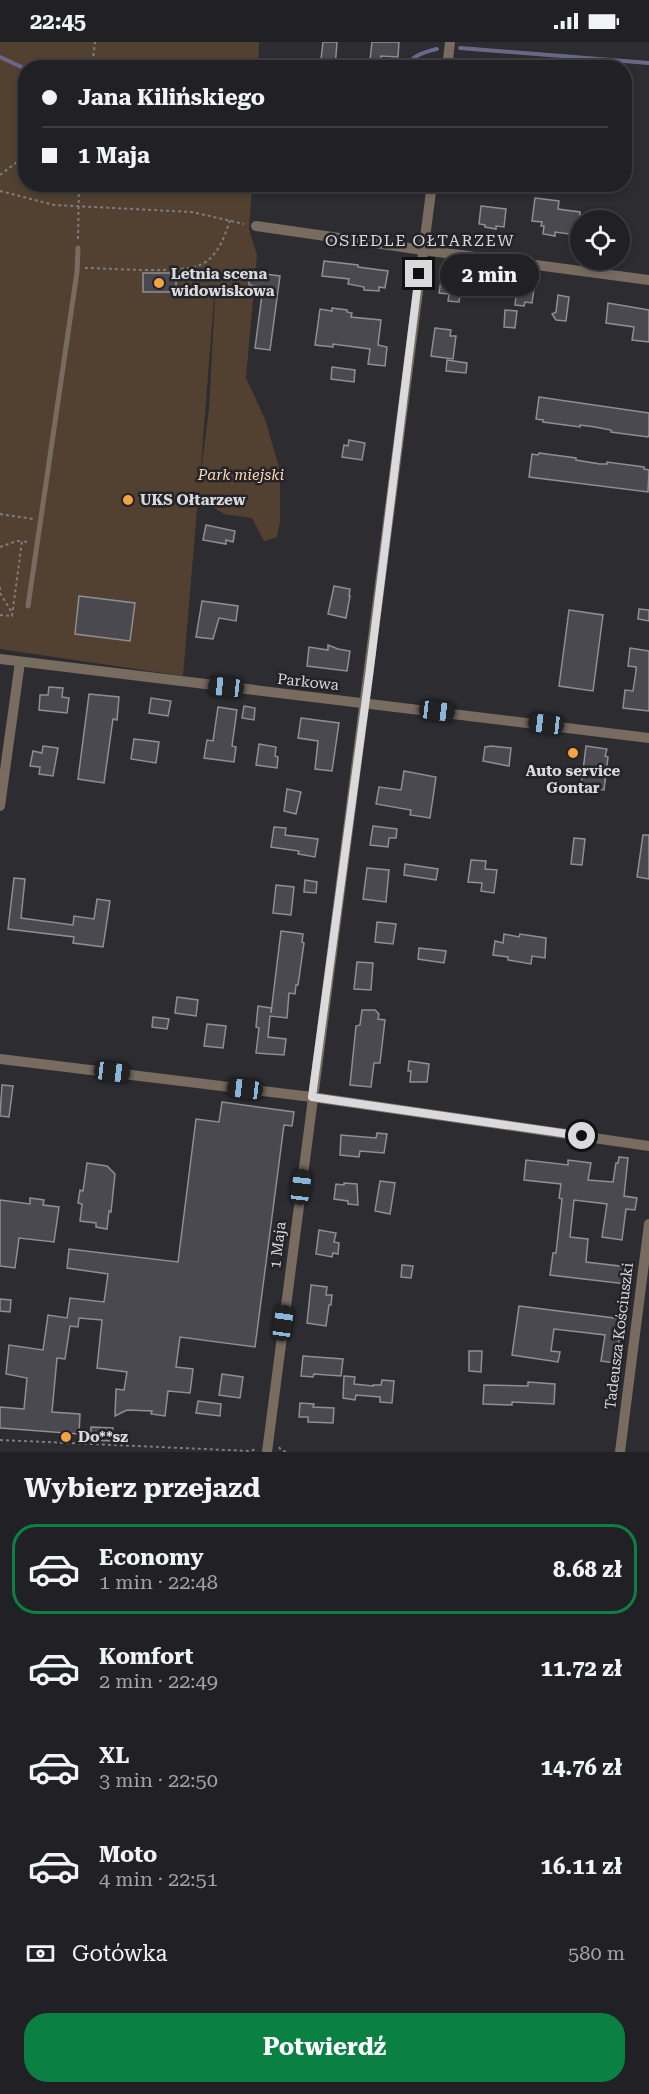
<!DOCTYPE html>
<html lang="pl">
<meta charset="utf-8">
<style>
body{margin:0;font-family:"Roboto Serif",serif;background:#2d2e32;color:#f1f3f6;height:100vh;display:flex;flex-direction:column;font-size:22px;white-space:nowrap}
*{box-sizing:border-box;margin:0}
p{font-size:20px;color:#a2a3a7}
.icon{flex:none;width:33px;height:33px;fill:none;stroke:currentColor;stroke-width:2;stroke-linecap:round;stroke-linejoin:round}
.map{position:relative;height:1410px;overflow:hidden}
.sheet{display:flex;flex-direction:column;background:#212125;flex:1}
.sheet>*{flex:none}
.guide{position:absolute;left:18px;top:18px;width:614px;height:132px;border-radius:24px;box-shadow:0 3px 9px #0003,0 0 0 2px #3e3e42;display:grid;align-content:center;height:132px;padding:0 24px;background:#212125}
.fabs{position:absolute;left:570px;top:168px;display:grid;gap:12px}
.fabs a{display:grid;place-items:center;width:60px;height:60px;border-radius:50%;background:#212125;box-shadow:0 3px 9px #0003,0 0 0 2px #3e3e42;font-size:30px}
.end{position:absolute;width:27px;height:27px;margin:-14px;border:8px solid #dadadd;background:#111;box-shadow:0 0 0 3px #111}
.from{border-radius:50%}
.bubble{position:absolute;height:42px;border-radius:21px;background:#212125;box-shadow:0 3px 9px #0003,0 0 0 2px #3e3e42;font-size:20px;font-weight:700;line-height:42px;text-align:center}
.car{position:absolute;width:18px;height:36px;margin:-18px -9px;border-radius:8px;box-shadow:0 0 4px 2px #0007;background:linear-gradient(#222 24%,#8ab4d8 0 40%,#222 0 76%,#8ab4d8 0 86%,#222 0)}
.guide b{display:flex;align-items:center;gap:21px;height:57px;font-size:22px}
.guide b+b{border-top:2px solid #3e3e42}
.guide i{width:15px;height:15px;background:#f1f3f6}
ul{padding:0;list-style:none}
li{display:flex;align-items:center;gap:18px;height:90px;margin:0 12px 9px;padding:0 12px;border:3px solid transparent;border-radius:24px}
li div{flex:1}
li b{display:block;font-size:22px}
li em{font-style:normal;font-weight:700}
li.current{border-color:#0b8043}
li>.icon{width:54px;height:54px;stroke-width:1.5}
h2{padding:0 24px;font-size:27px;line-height:72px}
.pay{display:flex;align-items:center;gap:15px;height:66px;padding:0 24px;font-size:22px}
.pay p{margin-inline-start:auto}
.action{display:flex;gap:12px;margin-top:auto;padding:12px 24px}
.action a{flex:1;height:69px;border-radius:24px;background:#0b8043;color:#fff;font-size:24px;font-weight:700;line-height:69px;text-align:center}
.status{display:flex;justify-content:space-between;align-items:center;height:42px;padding:0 30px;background:#212125;direction:ltr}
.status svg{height:16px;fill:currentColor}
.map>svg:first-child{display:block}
.green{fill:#524130;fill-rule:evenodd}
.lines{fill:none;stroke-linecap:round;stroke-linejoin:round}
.stream{stroke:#696889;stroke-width:4}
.building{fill:#49494f;stroke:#8e8e94;stroke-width:1.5}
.path{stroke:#7c7c81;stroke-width:2;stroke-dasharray:3 3;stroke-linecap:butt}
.service{stroke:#786c61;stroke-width:5}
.minor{stroke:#786c61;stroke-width:10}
.route{stroke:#dadadd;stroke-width:8}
.poi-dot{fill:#f4a344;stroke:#232328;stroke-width:2}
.labels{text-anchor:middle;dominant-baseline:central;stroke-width:5;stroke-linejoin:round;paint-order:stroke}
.poi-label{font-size:15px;font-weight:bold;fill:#dadadd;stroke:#232328;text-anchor:start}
.park-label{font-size:15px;font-style:italic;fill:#fdd7b2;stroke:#232328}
.street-label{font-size:15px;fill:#dadadd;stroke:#232328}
.neighbourhood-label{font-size:16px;letter-spacing:1.5px;fill:#d7d7de;stroke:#232328}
</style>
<div class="status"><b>22:45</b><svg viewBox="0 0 49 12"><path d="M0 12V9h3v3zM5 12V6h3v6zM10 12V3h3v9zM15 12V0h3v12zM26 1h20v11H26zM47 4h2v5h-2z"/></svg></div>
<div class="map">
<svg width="649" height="1410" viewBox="0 0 649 1410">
<rect width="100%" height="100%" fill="#2c2c31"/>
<path class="green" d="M0 0H259L258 25 26 26V142L252 143 249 187 257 213 246 336 265 377 280 429V480L277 495 264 499 252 476 224 472 198 456 183 634 0 607ZM215 255 209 367 200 437 214 256Z"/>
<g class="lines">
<g class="stream">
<polyline points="460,6 649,21"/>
<polyline points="0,15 26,27"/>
<path d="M405 26C413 13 424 10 437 7"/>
</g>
</g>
<g class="building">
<polygon points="323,0 337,0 335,26 320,26"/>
<polygon points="372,0 399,0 398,15 381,14 380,19 370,18"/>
<polygon points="535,156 559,159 558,167 580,170 580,191 578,191 577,193 555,190 555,194 543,192 544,184 541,184 542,180 532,179"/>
<polygon points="481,164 506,167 504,185 496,184 496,187 485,185 485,183 479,182"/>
<polygon points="324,219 358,223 358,225 388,229 385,246 379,245 379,249 364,248 364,245 348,242 349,237 322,234"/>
<polygon points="250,230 280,234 270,308 255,306 263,245 249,243"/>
<polygon points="447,230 457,231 456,236 472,238 470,255 460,253 459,260 448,259 449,252 439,251 442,233 447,234"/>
<rect x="143" y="231" width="33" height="19"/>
<polygon points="517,245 534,247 532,261 525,260 524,264 515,263"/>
<polygon points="558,253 569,255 566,279 556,278 552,272 556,270"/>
<polygon points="608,261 649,268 649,300 632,298 634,285 606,281"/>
<polygon points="332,266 347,268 347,270 352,271 351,275 381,278 378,303 387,305 385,324 368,322 370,307 333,302 333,305 315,303 320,267 332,269"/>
<polygon points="505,268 517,269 515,286 504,285"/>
<polygon points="435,286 451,288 450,294 456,294 453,317 431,314"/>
<polygon points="447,318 467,321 466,331 446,329"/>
<polygon points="332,325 355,328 354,340 331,337"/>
<polygon points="539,355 649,371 649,392 648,395 611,390 611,388 595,385 580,383 580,385 543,380 543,378 536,377"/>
<polygon points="349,398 365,401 362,418 342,415 344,403 348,404"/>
<polygon points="539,411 576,416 576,418 600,422 607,422 607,420 644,425 644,427 649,428 648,450 529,435 532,412 538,413"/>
<polygon points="206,483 235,489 233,500 226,498 226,502 203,498"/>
<polygon points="334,544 350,547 349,554 350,554 346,576 328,572"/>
<polygon points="79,554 135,561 130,599 75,592"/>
<polygon points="202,559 238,564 236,579 219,576 213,597 196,595"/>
<polygon points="639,567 649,568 649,579 638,577"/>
<polygon points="569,568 603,573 593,649 559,644"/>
<polygon points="328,603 338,607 350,609 347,629 307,624 309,605 328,608"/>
<polygon points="630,606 649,609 649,669 623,666 625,648 633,649 636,629 636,625 628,624"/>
<polygon points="49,645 63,646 62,655 69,656 67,671 39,668 40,653 48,653"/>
<polygon points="89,652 119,655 117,678 113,677 104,741 78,737"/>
<polygon points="151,656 171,659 168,674 149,671"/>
<polygon points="244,664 255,666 254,678 242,676"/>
<polygon points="218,665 237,668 232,704 236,705 234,720 204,716 207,698 213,699"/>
<polygon points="301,676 339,681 332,729 315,727 318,699 298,696"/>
<polygon points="134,697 159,700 156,721 131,717"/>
<polygon points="259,702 276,705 275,714 278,715 277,726 256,723"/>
<polygon points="43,704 58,706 53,734 39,732 40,725 30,724 33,709 42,711"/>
<polygon points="491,704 511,706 509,724 483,719 485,705"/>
<polygon points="586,704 607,707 605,714 608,715 604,748 581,745"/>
<polygon points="404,729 436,735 430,776 410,773 411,768 376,762 379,745 401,748"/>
<polygon points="287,747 301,750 296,772 284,769"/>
<polygon points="373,784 397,787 396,796 389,796 388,805 370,803"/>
<polygon points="274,785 286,786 285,793 318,797 315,815 298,812 299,809 271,805"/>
<polygon points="643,793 649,793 649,837 637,835"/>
<polygon points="574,796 585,797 582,823 571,822"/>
<polygon points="471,818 486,819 485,827 497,828 494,851 481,849 482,841 468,840"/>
<polygon points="405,822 438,827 436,838 404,833"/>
<polygon points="367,826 389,828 386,860 363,857"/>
<polygon points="14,836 25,837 21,876 73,883 74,874 94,877 97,857 110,859 103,905 73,901 74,895 8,887"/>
<polygon points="305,838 317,840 316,851 304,850"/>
<polygon points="276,843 294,845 291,873 273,871"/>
<polygon points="377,880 396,882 393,902 375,900"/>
<polygon points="281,889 303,892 302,900 304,901 298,943 296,943 295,952 289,951 287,976 270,974 268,995 286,997 284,1013 256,1011 259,986 256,985 258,964 271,966 271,971"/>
<polygon points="504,892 519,895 520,892 546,896 545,916 532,914 531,922 508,918 508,915 493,913 495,899 503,901"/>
<polygon points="419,906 446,909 444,921 418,917"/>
<polygon points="357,920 373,921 371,948 354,947"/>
<polygon points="177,955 198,958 196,974 175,971"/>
<polygon points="362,968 375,968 379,972 378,977 385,978 380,1021 374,1021 371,1045 350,1043 356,984 360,983"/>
<polygon points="153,975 169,977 167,987 152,985"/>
<polygon points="207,982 226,984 223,1006 204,1004"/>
<polygon points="409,1019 429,1022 427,1040 410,1040 411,1029 408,1029"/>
<polygon points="2,1043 13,1044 9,1075 0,1074"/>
<polygon points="222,1060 294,1070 292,1084 284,1083 255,1305 180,1295 176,1325 193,1327 190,1351 168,1349 165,1374 151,1372 152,1369 127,1368 115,1374 116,1347 124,1348 127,1330 97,1326 102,1278 79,1276 78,1285 70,1284 65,1317 57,1316 52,1370 80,1372 79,1392 0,1386 0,1365 24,1367 27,1336 6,1332 9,1303 43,1308 48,1273 67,1276 70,1256 104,1260 108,1232 67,1226 69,1207 178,1220 196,1077 219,1080"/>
<polygon points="377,1091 387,1092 384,1111 360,1109 359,1115 340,1113 341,1093 376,1096"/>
<polygon points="619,1115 628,1116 624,1154 637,1156 635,1168 626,1167 622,1198 602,1195 607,1162 574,1158 570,1195 588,1197 586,1220 628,1225 626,1242 550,1233 553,1211 556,1211 562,1157 559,1156 561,1142 524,1138 526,1118 568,1123 568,1118 591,1121 588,1138 613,1140 616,1121 618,1121"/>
<polygon points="87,1121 107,1124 115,1132 111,1170 109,1169 107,1187 96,1185 96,1181 80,1179 82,1162 78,1161 80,1148 83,1149"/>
<polygon points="380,1139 395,1141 390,1172 375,1169"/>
<polygon points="344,1141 357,1142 358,1163 348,1162 348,1159 334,1157 336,1142 344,1143"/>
<polygon points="30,1156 44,1158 43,1163 59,1165 54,1200 19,1196 15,1226 0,1224 0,1158 30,1162"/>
<polygon points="319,1188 336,1191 334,1200 339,1201 338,1212 333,1211 332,1215 316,1212"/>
<polygon points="402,1223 413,1224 411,1236 401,1235"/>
<polygon points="311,1243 327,1245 326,1253 332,1253 331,1263 329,1263 326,1284 307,1281"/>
<polygon points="0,1257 11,1258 10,1270 0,1269"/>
<polygon points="519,1264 622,1277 616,1321 601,1319 605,1293 554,1287 551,1309 560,1310 558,1320 512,1313"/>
<polygon points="469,1309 482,1309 481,1330 469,1329"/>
<polygon points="303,1314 343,1317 341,1334 314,1332 313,1335 301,1334"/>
<polygon points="222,1332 243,1335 240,1356 219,1353"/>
<polygon points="344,1334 355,1335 354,1342 373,1344 373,1343 381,1343 382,1338 394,1339 392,1361 380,1360 380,1355 356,1353 355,1358 343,1356"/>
<polygon points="528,1340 555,1342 554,1362 512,1360 512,1363 483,1362 484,1343 528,1344"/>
<polygon points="198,1359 221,1362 220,1374 196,1371"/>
<polygon points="300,1361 314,1362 313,1365 334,1366 333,1381 308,1380 308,1375 299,1375"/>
<polygon points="91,1385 113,1386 112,1399 90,1398"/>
</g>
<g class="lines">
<g class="path">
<polyline points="92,26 95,0"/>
<polyline points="0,133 26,113"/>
<polyline points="0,149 54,163 192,170 244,182"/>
<polyline points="78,197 79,142"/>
<path d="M85 226C109 226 187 233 204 221 219 212 225 193 230 178"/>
<polyline points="0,472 33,477"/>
<polyline points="0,505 17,499 22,499"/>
<polyline points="0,545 0,551 11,569"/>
<polyline points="0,573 12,574 22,499 27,500"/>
<polyline points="0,1398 250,1409 256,1407"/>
<polyline points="279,1405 281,1408 286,1410"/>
</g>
<polyline class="service" points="28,564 77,230 78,206"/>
<g class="minor">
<polyline points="447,26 450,0"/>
<polyline points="256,184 423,208 649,238"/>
<polyline points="0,617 649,696"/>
<polyline points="0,764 20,620"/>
<polyline points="0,1017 312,1055 649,1104"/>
<polyline points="267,1410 432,142"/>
<polyline points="620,1410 649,1182"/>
</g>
</g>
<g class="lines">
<polyline class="route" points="419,232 369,634 312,1055 582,1094"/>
</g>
<g class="poi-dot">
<circle cx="159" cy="241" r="6"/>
<circle cx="128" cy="458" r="6"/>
<circle cx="573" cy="711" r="6"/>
<circle cx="66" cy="1395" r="6"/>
</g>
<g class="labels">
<g class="poi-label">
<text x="171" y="232">Letnia scena<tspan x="171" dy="17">widowiskowa</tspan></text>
<text x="140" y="458">UKS Ołtarzew</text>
<text x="573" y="729" text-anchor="middle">Auto service<tspan x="573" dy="17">Gontar</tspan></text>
<text x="78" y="1395">Do**sz</text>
</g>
<g class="park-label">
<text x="241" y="433">Park miejski</text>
</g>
<g class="street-label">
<text transform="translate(308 640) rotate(6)">Parkowa</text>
<text transform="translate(278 1203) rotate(-83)">1 Maja</text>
<text transform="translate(619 1294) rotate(-83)">Tadeusza Kościuszki</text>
</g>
<g class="neighbourhood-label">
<text x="420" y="198">OSIEDLE OŁTARZEW</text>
</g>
</g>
</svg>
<div class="fabs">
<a><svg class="icon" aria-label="locate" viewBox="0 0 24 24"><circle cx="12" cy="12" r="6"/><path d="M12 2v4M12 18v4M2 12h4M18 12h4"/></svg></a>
</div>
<i class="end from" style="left:582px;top:1094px"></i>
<i class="end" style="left:419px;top:232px"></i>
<div class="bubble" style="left:440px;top:212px;width:99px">2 min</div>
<i class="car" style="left:226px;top:645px;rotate:276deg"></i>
<i class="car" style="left:437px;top:669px;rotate:97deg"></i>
<i class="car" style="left:546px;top:682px;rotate:277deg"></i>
<i class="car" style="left:112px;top:1030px;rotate:97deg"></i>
<i class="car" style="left:245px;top:1047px;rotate:277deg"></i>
<i class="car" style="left:301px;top:1145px;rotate:7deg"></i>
<i class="car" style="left:283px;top:1281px;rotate:8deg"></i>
<div class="guide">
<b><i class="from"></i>Jana Kilińskiego</b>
<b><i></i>1 Maja</b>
</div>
</div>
<section class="sheet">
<h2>Wybierz przejazd</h2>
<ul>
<li class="current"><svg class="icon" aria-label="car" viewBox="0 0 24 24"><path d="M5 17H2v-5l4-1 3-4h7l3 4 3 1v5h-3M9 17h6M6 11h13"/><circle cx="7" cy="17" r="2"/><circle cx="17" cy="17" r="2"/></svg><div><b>Economy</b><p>1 min · 22:48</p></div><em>8.68 zł</em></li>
<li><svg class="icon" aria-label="car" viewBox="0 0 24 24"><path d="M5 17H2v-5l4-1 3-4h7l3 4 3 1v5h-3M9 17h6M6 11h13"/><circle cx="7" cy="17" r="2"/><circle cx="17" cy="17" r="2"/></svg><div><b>Komfort</b><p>2 min · 22:49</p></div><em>11.72 zł</em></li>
<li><svg class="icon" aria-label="car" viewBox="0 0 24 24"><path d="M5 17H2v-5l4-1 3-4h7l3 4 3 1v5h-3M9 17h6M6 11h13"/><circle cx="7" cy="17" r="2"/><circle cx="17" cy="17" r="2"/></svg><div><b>XL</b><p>3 min · 22:50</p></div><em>14.76 zł</em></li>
<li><svg class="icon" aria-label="car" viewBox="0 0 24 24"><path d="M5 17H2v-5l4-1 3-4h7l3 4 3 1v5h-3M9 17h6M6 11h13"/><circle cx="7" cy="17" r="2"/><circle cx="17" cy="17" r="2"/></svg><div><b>Moto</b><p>4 min · 22:51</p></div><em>16.11 zł</em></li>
</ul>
<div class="pay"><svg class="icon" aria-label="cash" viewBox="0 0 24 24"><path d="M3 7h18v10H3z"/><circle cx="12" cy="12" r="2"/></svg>Gotówka<p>580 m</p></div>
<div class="action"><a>Potwierdź</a></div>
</section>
